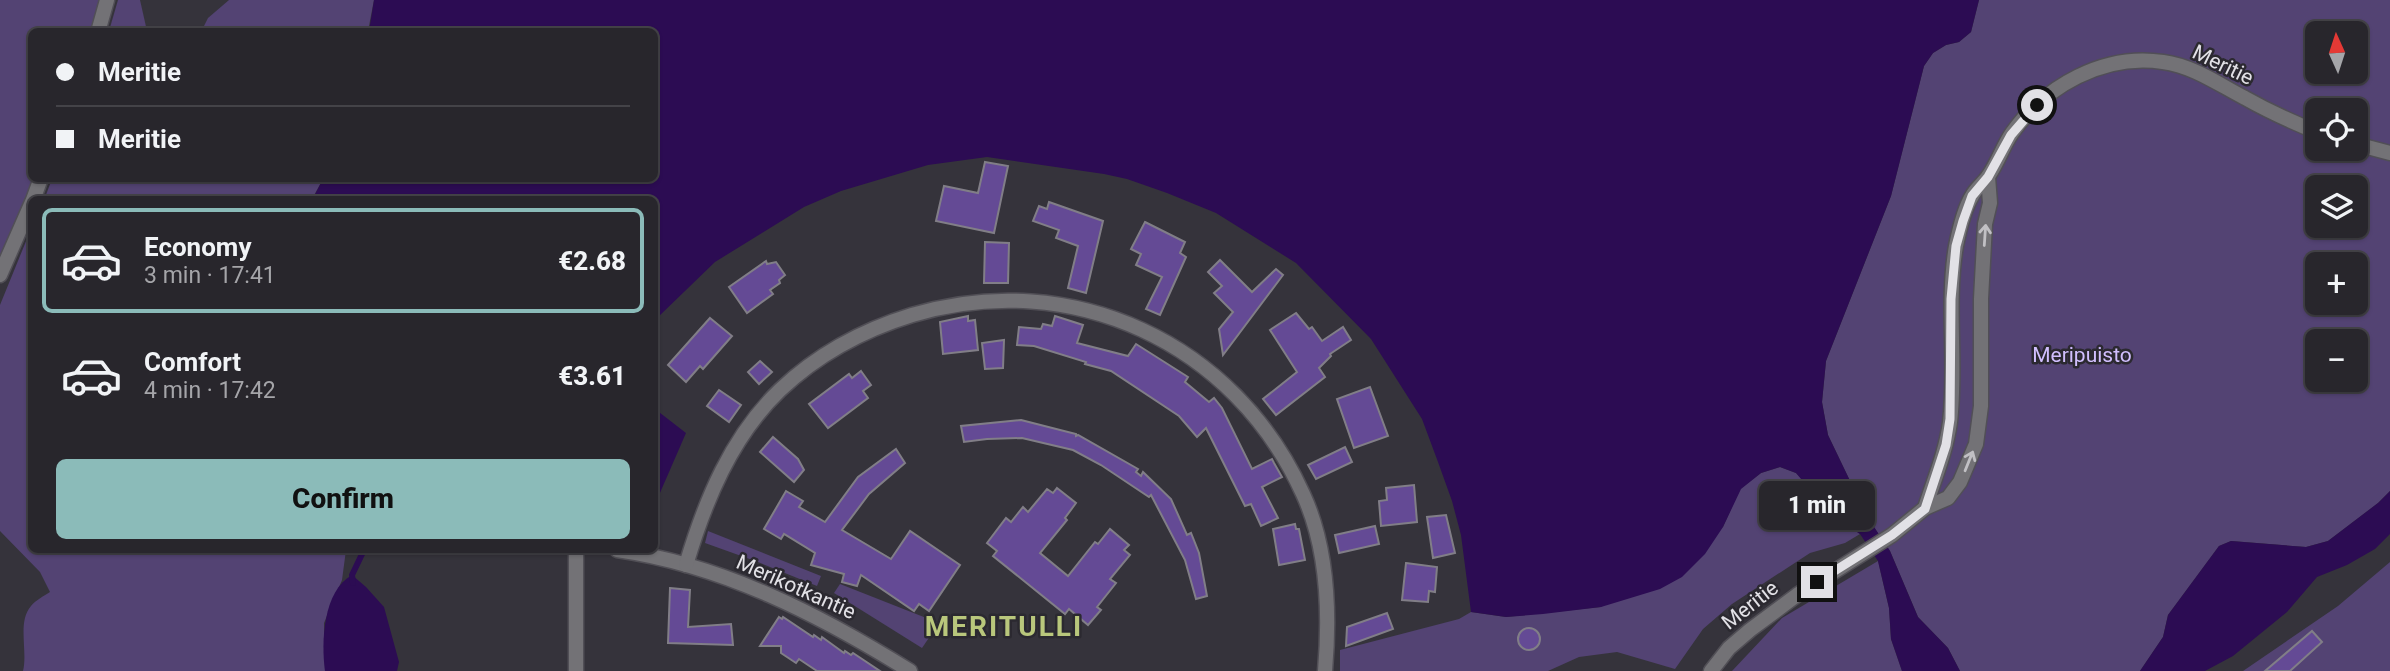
<!DOCTYPE html>
<meta charset="utf-8">
<style>
body{margin:0;font-family:Roboto,sans-serif;background:#343238;color:#f1f3f6;height:100vh;display:flex;flex-direction:column;font-size:26px;white-space:nowrap}
*{box-sizing:border-box;margin:0}
p{font-size:23px;color:#a5a5a9}
.icon{flex:none;width:38px;height:38px;fill:none;stroke:currentColor;stroke-width:2;stroke-linecap:round;stroke-linejoin:round}
.map{position:relative;flex:1;overflow:hidden}
.details{position:absolute;left:28px;top:196px;width:630px;height:357px;display:flex;flex-direction:column;background:#28262c;border-radius:10px;box-shadow:0 2px 5px #0004,0 0 0 2px #444348}
.details>*{flex:none}
.hud{position:absolute;left:28px;top:28px;width:630px;height:154px;border-radius:10px;box-shadow:0 2px 5px #0004,0 0 0 2px #444348;display:grid;align-content:center;height:154px;padding:0 28px;background:#28262c}
.needle{width:46px;rotate:357deg}
.buttons{position:absolute;left:2305px;top:21px;display:grid;gap:14px}
.buttons a{display:grid;place-items:center;width:63px;height:63px;border-radius:10px;background:#28262c;box-shadow:0 2px 5px #0004,0 0 0 2px #444348;font-size:35px}
.end{position:absolute;width:32px;height:32px;margin:-16px;border:9px solid #e2e1e6;background:#111;box-shadow:0 0 0 4px #111}
.from{border-radius:50%}
.bubble{position:absolute;height:49px;border-radius:10px;background:#28262c;box-shadow:0 2px 5px #0004,0 0 0 2px #444348;font-size:23px;font-weight:800;line-height:49px;text-align:center}
.hud b{display:flex;align-items:center;gap:24px;height:66px;font-size:26px}
.hud b+b{border-top:2px solid #444348}
.hud i{width:18px;height:18px;background:#f1f3f6}
ul{padding:12px 0 0;list-style:none}
li{display:flex;align-items:center;gap:21px;height:105px;margin:0 14px 10px;padding:0 14px;border:4px solid transparent;border-radius:10px}
li div{flex:1}
li b{display:block;font-size:26px}
li em{font-style:normal;font-weight:800}
li.selected{border-color:#8bbbb9}
li>.icon{width:63px;height:63px;stroke-width:1.5}
.cta{display:flex;gap:14px;margin-top:auto;padding:14px 28px}
.cta a{flex:1;height:80px;border-radius:10px;background:#8bbbb9;color:#111;font-size:28px;font-weight:800;line-height:80px;text-align:center}
.map>svg:first-child{display:block}
.green{fill:#534373;fill-rule:evenodd}
.water{fill:#2c0c53}
.lines{fill:none;stroke-linecap:round;stroke-linejoin:round}
.stream{stroke:#2c0c53;stroke-width:6}
.building{fill:#644a95;stroke:#817e87;stroke-width:2}
.street-casing{stroke:#514f56;stroke-width:17}
.street{stroke:#737276;stroke-width:14}
.oneway{stroke:#c1c0c4}
.route{stroke:#e2e1e6;stroke-width:9}
.labels{text-anchor:middle;dominant-baseline:central;stroke-width:5;stroke-linejoin:round;paint-order:stroke}
.street-label{font-size:21px;fill:#e2e1e6;stroke:#2b2930}
.park-label{font-size:21px;fill:#d1bffe;stroke:#2b2930}
.district-label{font-size:28px;font-weight:bold;letter-spacing:2px;fill:#b9c77c;stroke:#2b2930}
</style>
<div class="map">
<svg width="2390" height="671" viewBox="0 0 2390 671">
<rect width="100%" height="100%" fill="#35333b"/>
<g class="green">
<polygon points="0,0 107,0 98,31 32,32 32,178 41,179 0,275"/>
<polygon points="118,0 140,0 147,31 109,31"/>
<polygon points="229,0 374,0 368,31 201,32 208,18"/>
<path d="M1979 0H2390V491L2378 503 2328 541 2306 547 2231 541 2219 546 2168 615 2163 637 2140 671H1960L1948 648 1918 617 1890 551 1868 518 1865 505 1852 485 1828 435 1822 402 1826 361 1891 196 1924 66 1933 53 1946 45 1959 42 1971 32ZM2317 33H2356V72H2317ZM2317 110H2356V149H2317ZM2317 187H2356V226H2317ZM2317 264H2356V303H2317ZM2317 341H2356V380H2317Z"/>
<polygon points="52,179 323,179 312,199 44,200"/>
<path d="M31 229 32 550H346L342 580 324 623 325 671H23C28 651 17 622 31 606 36 600 44 596 50 592L40 572 0 531V305Z"/>
<polygon points="1780,467 1796,473 1845,524 1860,534 1845,543 1810,553 1732,604 1703,629 1675,669 1617,652 1579,657 1548,671 1340,671 1340,650 1459,619 1471,612 1506,617 1601,607 1723,527 1740,489 1761,473"/>
<polygon points="708,531 821,576 817,586 758,562 705,543"/>
<polygon points="1878,561 1889,608 1891,639 1902,671 1732,671 1782,618"/>
<polygon points="2390,562 2390,671 2243,671 2338,606"/>
<polygon points="840,584 939,623 922,648 834,593"/>
</g>
<g class="water">
<polygon points="374,0 1979,0 1971,32 1959,42 1946,45 1933,53 1924,66 1891,196 1826,361 1822,402 1828,435 1852,485 1865,505 1868,518 1890,551 1918,617 1948,648 1960,671 1902,671 1891,639 1889,608 1878,561 1860,534 1829,512 1796,473 1780,467 1761,473 1741,489 1723,527 1705,554 1682,577 1660,589 1601,607 1543,614 1506,617 1471,612 1461,535 1452,501 1438,462 1422,419 1371,339 1296,263 1216,213 1167,193 1127,179 1104,174 987,157 928,165 841,191 804,207 715,262 655,320 654,200 312,200 323,179 654,178 654,32 369,31"/>
<polygon points="655,409 686,433 656,502 654,501"/>
<polygon points="2390,491 2390,534 2375,549 2347,565 2317,577 2287,612 2233,656 2205,671 2140,671 2163,637 2168,615 2219,546 2231,541 2306,547 2328,541 2378,503"/>
<path d="M352 575 366 587 384 607 399 662 397 671H325C321 642 323 591 352 575Z"/>
</g>
<g class="lines">
<polyline class="stream" points="353,583 352,575 364,550"/>
</g>
<g class="building">
<polygon points="985,162 1008,166 994,233 936,221 944,186 978,193"/>
<polygon points="1049,202 1103,221 1086,293 1068,288 1078,246 1056,238 1059,230 1033,221 1039,206 1047,209"/>
<polygon points="1145,222 1185,242 1180,253 1186,257 1160,315 1146,309 1162,277 1136,265 1141,254 1131,249"/>
<polygon points="985,242 1009,243 1008,283 984,283"/>
<polygon points="1220,260 1252,292 1276,269 1283,275 1223,355 1219,329 1233,312 1214,293 1222,286 1208,272"/>
<polygon points="766,261 767,264 776,262 785,275 779,280 780,283 770,290 773,294 747,313 729,287"/>
<polygon points="1296,313 1309,329 1312,327 1322,341 1343,327 1351,340 1330,354 1331,356 1319,368 1325,377 1276,415 1263,399 1297,372 1270,330"/>
<polygon points="968,316 968,321 975,320 978,350 943,354 940,322"/>
<polygon points="1055,316 1083,325 1077,343 1128,356 1136,344 1188,377 1185,382 1209,402 1214,398 1222,408 1252,469 1272,459 1274,463 1282,477 1262,487 1278,518 1261,526 1251,504 1245,506 1206,428 1197,437 1179,416 1111,371 1085,364 1086,362 1034,346 1017,345 1019,327 1041,329 1043,324 1052,326"/>
<polygon points="710,318 732,336 703,369 700,366 686,382 668,365"/>
<polygon points="1004,340 1003,368 985,369 982,343"/>
<polygon points="760,361 772,372 759,384 748,372"/>
<polygon points="861,371 871,385 863,391 868,398 828,428 809,404 849,374 852,378"/>
<polygon points="1370,387 1388,436 1354,448 1337,399"/>
<polygon points="719,390 741,405 729,422 707,406"/>
<polygon points="1021,420 1076,434 1076,436 1078,435 1138,469 1136,472 1141,476 1143,472 1171,499 1187,535 1191,533 1199,553 1207,596 1196,599 1185,560 1151,495 1149,497 1101,465 1073,450 1022,438 987,439 964,442 961,426"/>
<polygon points="773,437 798,459 804,470 794,482 760,452"/>
<polygon points="1345,447 1352,462 1316,479 1308,465"/>
<polygon points="896,449 905,463 869,494 842,530 891,559 910,531 960,565 929,611 919,604 914,611 861,575 857,586 842,582 844,574 811,565 815,553 784,534 781,539 764,529 786,491 803,501 799,507 825,522 858,477"/>
<polygon points="1414,485 1417,522 1381,526 1379,501 1387,500 1386,488"/>
<polygon points="1057,488 1076,503 1065,518 1067,520 1040,553 1068,576 1095,542 1098,544 1110,529 1129,545 1124,550 1130,555 1110,579 1116,583 1097,607 1101,610 1088,625 1069,609 1065,614 993,556 997,551 987,543 1006,518 1011,522 1023,507 1028,512 1047,489 1053,493"/>
<polygon points="1446,515 1455,553 1433,558 1427,517"/>
<polygon points="1295,524 1296,529 1299,529 1305,560 1279,565 1273,529"/>
<polygon points="1375,526 1379,544 1339,553 1335,535"/>
<polygon points="1406,563 1437,567 1435,592 1429,591 1428,602 1402,600"/>
<polygon points="670,588 690,590 688,627 731,624 733,645 668,643"/>
<polygon points="1387,613 1393,629 1346,646 1347,627"/>
<polygon points="779,617 782,619 783,617 813,637 814,635 821,640 822,637 844,653 845,651 851,655 853,653 880,671 817,671 799,659 796,663 781,653 781,646 760,646"/>
<circle cx="1529" cy="639" r="11"/>
<polygon points="2312,631 2322,642 2290,671 2265,671"/>
</g>
<g class="lines">
<defs>
<g id="street">
<polyline points="98,32 107,0"/>
<polyline points="2356,144 2390,153"/>
<polyline points="33,200 41,178"/>
<polyline points="0,275 32,202"/>
<path d="M1925 508C1934 480 1946 452 1950 422 1957 364 1946 304 1956 246 1959 231 1964 209 1972 196 1976 188 1984 183 1989 175 1998 162 2003 146 2012 133 2045 86 2104 53 2163 62 2193 66 2218 84 2245 98 2268 111 2292 122 2317 132"/>
<polyline points="576,550 576,671"/>
<path d="M617 550C723 565 820 615 910 671"/>
<path d="M686 565C705 501 731 437 780 390 818 354 863 330 912 315 1072 267 1235 343 1303 494 1328 548 1330 613 1325 671"/>
<polyline points="1711,671 1729,648 1750,630 1797,595 1892,535 1925,508 1948,498 1960,482 1976,444 1981,406 1981,299 1985,224 1990,203 1988,177"/>
</g>
</defs>
<use href="#street" class="street-casing"/>
<use href="#street" class="street"/>
</g>
<defs><path id="oneway-shaft" d="M-6 0H5M1.5-3L5.5 0L1.5 3" fill="none" stroke-width="1.6" stroke-linecap="round" stroke-linejoin="round" transform="scale(1.75)"/></defs>
<g class="oneway">
<use href="#oneway-shaft" transform="translate(1985 235) rotate(-86)"/>
<use href="#oneway-shaft" transform="translate(1969 461) rotate(-68)"/>
</g>
<g class="lines">
<polyline class="route" points="1817,582 1892,535 1925,509 1946,445 1950,419 1951,299 1956,246 1963,221 1972,196 1988,177 2011,135 2037,105"/>
</g>
<g class="labels">
<g class="street-label">
<text transform="translate(2223 65) rotate(26)">Meritie</text>
<text transform="translate(796 587) rotate(24)">Merikotkantie</text>
<text transform="translate(1750 605) rotate(-38)">Meritie</text>
</g>
<g class="park-label">
<text x="2082" y="355">Meripuisto</text>
</g>
<g class="district-label">
<text x="1004" y="626">MERITULLI</text>
</g>
</g>
</svg>
<div class="buttons">
<a><svg class="needle" viewBox="-14 -14 28 28"><path d="M0-13l5 13h-10z" fill="#e53935"/><path d="M0 13l5-13h-10z" fill="#a5a5a9"/></svg></a>
<a><svg class="icon" aria-label="locate" viewBox="0 0 24 24"><circle cx="12" cy="12" r="6"/><path d="M12 2v4M12 18v4M2 12h4M18 12h4"/></svg></a>
<a><svg class="icon" aria-label="layers" viewBox="0 0 24 24"><path d="M12 4l9 5-9 5-9-5zM3 14l9 5 9-5"/></svg></a>
<a>+</a>
<a>−</a>
</div>
<i class="end from" style="left:2037px;top:105px"></i>
<i class="end" style="left:1817px;top:582px"></i>
<div class="bubble" style="left:1759px;top:481px;width:116px">1 min</div>
<div class="hud">
<b><i class="from"></i>Meritie</b>
<b><i></i>Meritie</b>
</div>
<section class="details">
<ul>
<li class="selected"><svg class="icon" aria-label="car" viewBox="0 0 24 24"><path d="M5 17H2v-5l4-1 3-4h7l3 4 3 1v5h-3M9 17h6M6 11h13"/><circle cx="7" cy="17" r="2"/><circle cx="17" cy="17" r="2"/></svg><div><b>Economy</b><p>3 min · 17:41</p></div><em>€2.68</em></li>
<li><svg class="icon" aria-label="car" viewBox="0 0 24 24"><path d="M5 17H2v-5l4-1 3-4h7l3 4 3 1v5h-3M9 17h6M6 11h13"/><circle cx="7" cy="17" r="2"/><circle cx="17" cy="17" r="2"/></svg><div><b>Comfort</b><p>4 min · 17:42</p></div><em>€3.61</em></li>
</ul>
<div class="cta"><a>Confirm</a></div>
</section>
</div>
